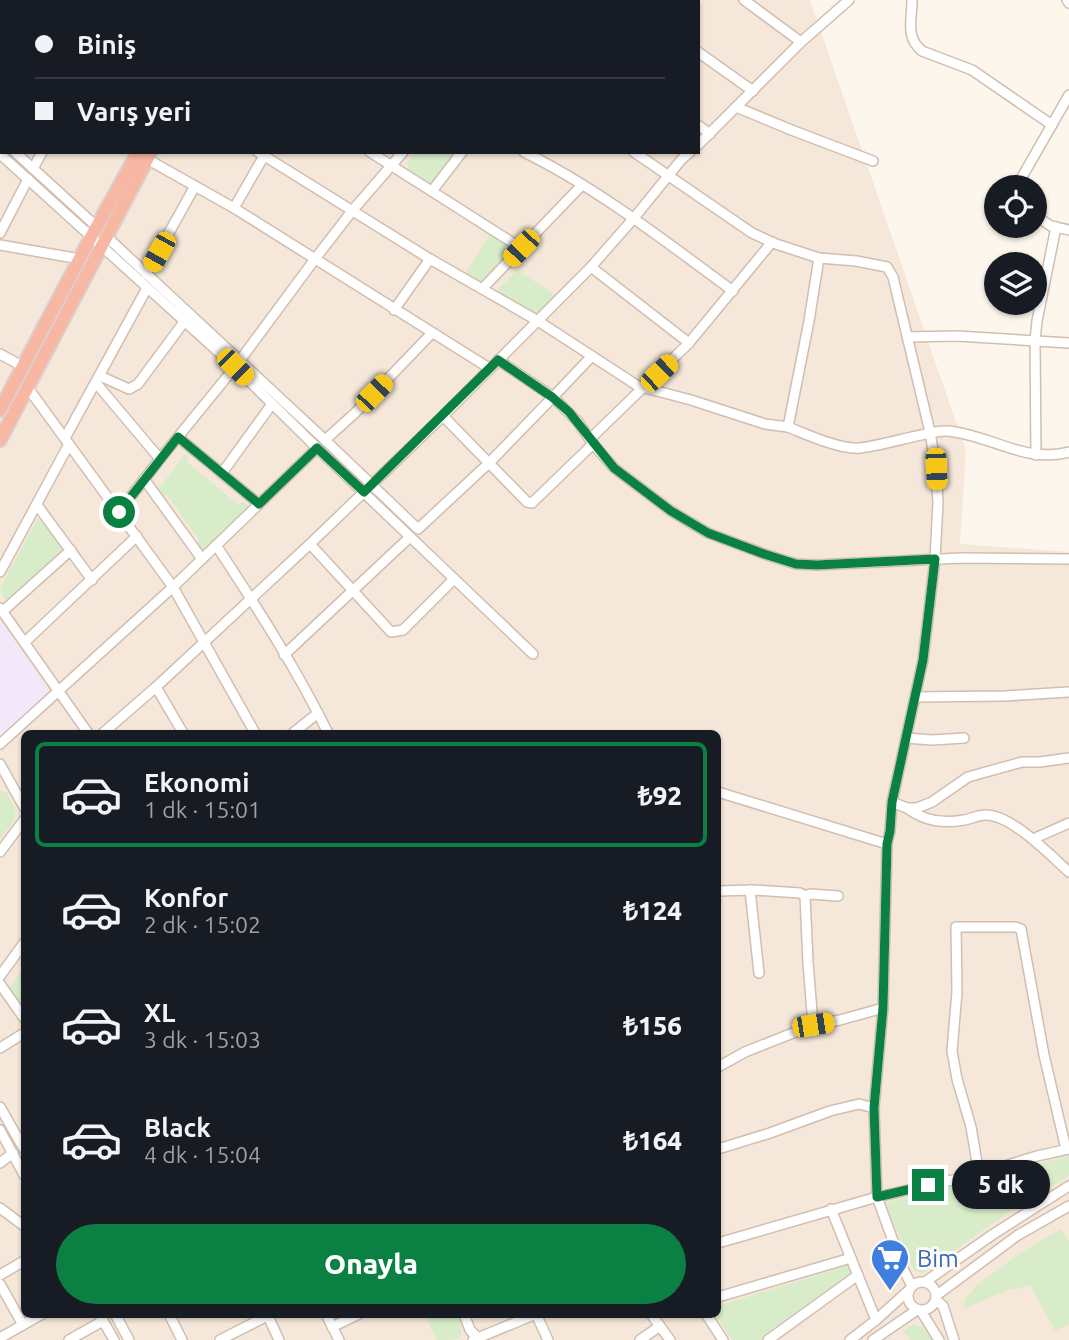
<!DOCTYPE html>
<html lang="tr">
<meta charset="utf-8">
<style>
body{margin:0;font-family:Ubuntu,sans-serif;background:#242831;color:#f1f3f6;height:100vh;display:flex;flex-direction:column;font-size:26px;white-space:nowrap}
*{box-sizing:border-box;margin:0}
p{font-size:23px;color:#9ea1a6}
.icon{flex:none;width:38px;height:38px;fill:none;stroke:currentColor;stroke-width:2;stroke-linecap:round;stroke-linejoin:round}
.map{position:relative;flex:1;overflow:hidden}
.details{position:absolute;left:21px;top:730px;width:700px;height:588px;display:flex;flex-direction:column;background:#171b24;border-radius:10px;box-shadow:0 2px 5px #0004}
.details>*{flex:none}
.top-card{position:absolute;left:0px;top:0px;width:700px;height:154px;box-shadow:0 2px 5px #0004;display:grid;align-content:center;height:154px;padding:0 35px;background:#171b24}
.buttons{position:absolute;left:984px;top:175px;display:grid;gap:14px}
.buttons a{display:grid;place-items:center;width:63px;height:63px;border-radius:50%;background:#171b24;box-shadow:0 2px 5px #0004;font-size:35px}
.end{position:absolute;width:32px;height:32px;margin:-16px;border:9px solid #0b8043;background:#fff;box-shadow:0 0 0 4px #fff}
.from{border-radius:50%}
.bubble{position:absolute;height:49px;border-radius:24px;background:#171b24;box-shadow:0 2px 5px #0004;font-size:23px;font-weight:800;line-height:49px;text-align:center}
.car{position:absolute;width:21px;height:42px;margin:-21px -10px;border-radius:9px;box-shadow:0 0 5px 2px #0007;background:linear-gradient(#f5c518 24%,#345 0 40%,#f5c518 0 76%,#345 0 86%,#f5c518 0)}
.top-card b{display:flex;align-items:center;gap:24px;height:66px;font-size:26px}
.top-card b+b{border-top:2px solid #363941}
.top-card i{width:18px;height:18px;background:#f1f3f6}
ul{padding:12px 0 0;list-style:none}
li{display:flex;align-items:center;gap:21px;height:105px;margin:0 14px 10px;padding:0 21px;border:4px solid transparent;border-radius:10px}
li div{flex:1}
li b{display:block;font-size:26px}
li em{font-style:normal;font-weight:800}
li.current{border-color:#0b8043}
li>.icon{width:63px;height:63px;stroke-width:1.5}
.button{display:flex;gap:14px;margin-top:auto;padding:14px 35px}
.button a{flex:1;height:80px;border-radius:42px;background:#0b8043;color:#fff;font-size:28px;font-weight:800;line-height:80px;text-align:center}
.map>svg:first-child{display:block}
.residential{fill:#f5e8da;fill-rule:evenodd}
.education{fill:#f3e8fa}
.green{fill:#d8ecc9}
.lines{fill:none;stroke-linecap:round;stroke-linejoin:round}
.minor-casing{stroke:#d1beb0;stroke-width:12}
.highway-casing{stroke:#dad1cd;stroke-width:16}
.minor{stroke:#fff;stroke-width:9}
.highway{stroke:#f7b7a3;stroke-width:12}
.route{stroke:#0b8043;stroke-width:9}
.labels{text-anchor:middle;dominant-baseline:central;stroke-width:6;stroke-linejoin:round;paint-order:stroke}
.shop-label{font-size:24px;fill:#366cbe;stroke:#fffaf3;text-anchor:start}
</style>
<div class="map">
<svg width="1069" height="1340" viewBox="0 0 1069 1340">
<rect width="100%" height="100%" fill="#fdf6ec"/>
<path class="residential" d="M0 0H810L966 451 960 544 1069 552V1340H0ZM2 2H698V152H2ZM24 733H718V1314H24Z"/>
<polygon class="education" points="0,619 48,690 48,694 0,739"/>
<g class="green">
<polygon points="415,152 462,152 432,184 408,169 407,163"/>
<polygon points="491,233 515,248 514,254 482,284 479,283 465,274"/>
<polygon points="517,270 557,296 540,313 534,315 498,294 498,290"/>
<polygon points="185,454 188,457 187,462 238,504 243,502 249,506 207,549 199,549 196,545 199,539 167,495 162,495 158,490"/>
<polygon points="38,518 65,552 8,604 0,591 0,588"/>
<path d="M0 790 6 792C21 817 18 817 0 838Z"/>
<polygon points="24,968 24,1012 9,988"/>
<polygon points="1069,1156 1069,1176 1016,1207 923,1273 914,1271 885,1203"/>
<polygon points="1061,1229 1069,1241 1069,1324 1055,1331 1030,1285 1003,1292 963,1309 965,1299 978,1284 1020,1253"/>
<polygon points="849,1265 853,1276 762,1340 732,1340 715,1314 718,1314 718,1306"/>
<path d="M424 1314H457C467 1339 462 1340 437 1340Z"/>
<polygon points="913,1324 923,1328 934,1340 910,1340 903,1331"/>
</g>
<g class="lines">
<defs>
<g id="minor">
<polyline points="278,0 280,2"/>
<polyline points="410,0 413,2"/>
<polyline points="498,0 498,2"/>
<polyline points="516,0 518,2"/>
<polyline points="626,0 629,2"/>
<polyline points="744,0 801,42"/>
<path d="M912 0C912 20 905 37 922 51L972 70 1052 125"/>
<polyline points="1067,0 1069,3"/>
<polyline points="292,2 293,0"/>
<polyline points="366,2 367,0"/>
<polyline points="649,2 650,0"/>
<polyline points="0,12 2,13"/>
<polyline points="698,52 753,91"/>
<polyline points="0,91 2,92"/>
<polyline points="736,107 794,131 873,161"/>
<polyline points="698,125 710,134"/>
<polyline points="0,138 2,140"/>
<polyline points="698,145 801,42 849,0"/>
<polyline points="15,152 97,227"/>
<polyline points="258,152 430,259 538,321 638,386 691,400 765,424 788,427 809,321 819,258"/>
<polyline points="370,152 521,248"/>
<path d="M524 152C599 189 666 242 733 291"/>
<polyline points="634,152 752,233 776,244 819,258 856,261 887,267 893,277 930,432 936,469 938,503 935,559 923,660 892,802"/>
<polyline points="0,154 235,367 317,448 533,654"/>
<polyline points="147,159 234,208 489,368"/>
<polyline points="33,169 42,152"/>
<polyline points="1022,187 1022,177 1069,95"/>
<polyline points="432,191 462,152"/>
<polyline points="234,208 264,156"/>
<polyline points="1034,215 1051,226 1069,230"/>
<polyline points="0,233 28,179"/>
<polyline points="107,237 325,440"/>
<polyline points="0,245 80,259"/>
<polyline points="591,267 689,343"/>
<polyline points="146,274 195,186"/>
<polyline points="482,289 582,185"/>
<polyline points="394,310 430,259"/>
<polyline points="432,333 355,413 325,440 418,529 489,463 553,397 578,422 593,444 614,468 671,511 708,533 764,554 796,564 817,565 961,558 1069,559"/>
<polyline points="907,337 957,336 1069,343"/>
<polyline points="0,354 22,366"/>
<polyline points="498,360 553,397 592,356"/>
<polyline points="100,376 129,389 138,384 184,322"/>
<polyline points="96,383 160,459"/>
<polyline points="28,388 173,587 255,733"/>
<polyline points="443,416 527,502 532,503 593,444"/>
<path d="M788 427C806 434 840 450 860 448 877 446 895 441 912 437 927 434 940 429 955 432 995 438 1026 463 1069 452"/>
<polyline points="178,437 259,504"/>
<polyline points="65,438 147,288"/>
<polyline points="590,439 689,343 772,242"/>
<polyline points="1036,455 1035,341 1037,321 1056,227"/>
<polyline points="222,473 272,404"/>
<polyline points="144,479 202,559"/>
<polyline points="37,505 92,580"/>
<polyline points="119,512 160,459 235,367 315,259 352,211 403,152"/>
<polyline points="310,544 391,632 403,630 454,579"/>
<path d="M216 545C256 606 296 668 328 733"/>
<polyline points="0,572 69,444"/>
<polyline points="0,608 88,733"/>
<polyline points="3,611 71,550"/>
<polyline points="25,642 137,536"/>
<polyline points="284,655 410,537"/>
<polyline points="156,687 183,733"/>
<polyline points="915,697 1004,696 1069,692"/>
<polyline points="103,733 156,687 310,544 443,416 591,267 634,218 681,160 690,152"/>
<polyline points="293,733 318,713"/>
<polyline points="906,738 932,740 964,738"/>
<polyline points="0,744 173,587 317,448"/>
<polyline points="0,764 24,807"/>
<polyline points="718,792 887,844 883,1008 874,1108 877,1197 904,1271 912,1286"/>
<path d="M907 808C924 821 943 824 964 820 971 819 978 815 985 815 1011 814 1050 855 1069 872"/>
<polyline points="1033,839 1069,823"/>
<polyline points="887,844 890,831 892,802 907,808 917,808 932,802 968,777 1022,762 1040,762 1069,758"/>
<polyline points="0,852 24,820"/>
<polyline points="750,890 759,973"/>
<polyline points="718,891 753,890 800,893 805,896 808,962 813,1025"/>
<polyline points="805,896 810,894 838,896"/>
<polyline points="0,976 24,943"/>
<polyline points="0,984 24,1018"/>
<polyline points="0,1048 24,1033"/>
<polyline points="718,1067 745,1052 813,1025 840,1020 883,1008"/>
<polyline points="0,1107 24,1149"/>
<polyline points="0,1130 24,1175"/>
<polyline points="718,1149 770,1133 830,1111 859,1104 874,1108"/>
<polyline points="0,1163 13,1153"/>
<polyline points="979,1174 971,1127 957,1079 952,1051 957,992 956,927 1015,927 1021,929 1044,1055 1066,1149"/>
<polyline points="0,1208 24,1226"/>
<polyline points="831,1209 876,1320"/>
<polyline points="718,1243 877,1197 979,1174 1037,1156 1069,1149"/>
<polyline points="0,1275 24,1261"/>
<circle cx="922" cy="1296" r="14"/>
<polyline points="925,1282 992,1235 1069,1186"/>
<polyline points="0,1284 23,1325"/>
<polyline points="937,1295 1018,1235 1069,1206"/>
<polyline points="718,1297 851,1258"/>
<polyline points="936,1300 943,1306 954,1340"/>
<polyline points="921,1311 939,1340"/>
<polyline points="99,1314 114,1340"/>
<polyline points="115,1314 129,1340"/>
<polyline points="169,1314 182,1340"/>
<polyline points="326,1314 339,1340"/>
<polyline points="464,1314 470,1330 480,1340"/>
<polyline points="536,1314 548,1340"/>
<polyline points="651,1314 670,1340"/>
<polyline points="706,1314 723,1340"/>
<polyline points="268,1316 279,1340"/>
<polyline points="332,1327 359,1314"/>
<polyline points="0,1338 42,1314"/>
<polyline points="69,1340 103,1321"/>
<polyline points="220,1340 271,1314"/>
<polyline points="473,1340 536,1314"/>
<polyline points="640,1340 660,1326"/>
<polyline points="768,1340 858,1275"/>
<polyline points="850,1340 876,1320 909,1290"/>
<polyline points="873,1340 917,1310"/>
</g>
<g id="highway">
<polyline points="215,2 215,0"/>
<polyline points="231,2 232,0"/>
<polyline points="0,410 91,237 138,152"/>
<polyline points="0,440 151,152"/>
</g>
</defs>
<use href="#minor" class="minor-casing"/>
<use href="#highway" class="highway-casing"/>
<use href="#minor" class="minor"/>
<use href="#highway" class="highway"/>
</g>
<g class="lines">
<polyline class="route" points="119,512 178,437 259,504 317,448 364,492 498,360 552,397 569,412 614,468 671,511 708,533 764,554 796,564 817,565 935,559 923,660 892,802 890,831 887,844 883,1008 874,1108 877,1197 928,1185"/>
</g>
<defs>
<symbol id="supermarket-pin" viewBox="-11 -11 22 30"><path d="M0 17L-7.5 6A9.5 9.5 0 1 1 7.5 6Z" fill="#3f7fe0" stroke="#fffaf3"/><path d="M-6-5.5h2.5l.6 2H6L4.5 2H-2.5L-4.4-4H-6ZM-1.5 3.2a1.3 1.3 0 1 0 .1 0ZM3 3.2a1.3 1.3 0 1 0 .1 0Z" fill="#fff"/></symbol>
</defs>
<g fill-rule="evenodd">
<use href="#supermarket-pin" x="868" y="1236" width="44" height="60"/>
</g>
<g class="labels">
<g class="shop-label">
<text x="917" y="1258">Bim</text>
</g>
</g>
</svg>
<div class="buttons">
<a><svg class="icon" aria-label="locate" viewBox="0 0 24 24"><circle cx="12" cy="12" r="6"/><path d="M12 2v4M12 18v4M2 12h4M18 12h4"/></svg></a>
<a><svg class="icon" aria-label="layers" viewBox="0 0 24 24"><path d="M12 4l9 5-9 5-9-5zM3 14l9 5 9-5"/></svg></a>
</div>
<i class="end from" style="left:119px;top:512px"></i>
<i class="end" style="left:928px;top:1185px"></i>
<div class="bubble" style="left:952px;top:1160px;width:98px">5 dk</div>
<i class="car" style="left:521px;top:248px;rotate:223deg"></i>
<i class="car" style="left:159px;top:252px;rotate:209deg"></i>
<i class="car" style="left:235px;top:367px;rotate:135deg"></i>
<i class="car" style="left:659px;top:373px;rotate:46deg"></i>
<i class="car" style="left:374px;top:393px;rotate:44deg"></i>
<i class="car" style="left:936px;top:469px;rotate:177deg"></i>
<i class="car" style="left:813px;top:1025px;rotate:81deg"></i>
<div class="top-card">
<b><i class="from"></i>Biniş</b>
<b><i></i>Varış yeri</b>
</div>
<section class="details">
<ul>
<li class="current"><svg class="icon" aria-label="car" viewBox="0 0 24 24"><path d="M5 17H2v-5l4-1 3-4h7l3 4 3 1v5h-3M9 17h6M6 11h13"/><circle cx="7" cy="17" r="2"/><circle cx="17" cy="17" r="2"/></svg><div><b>Ekonomi</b><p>1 dk · 15:01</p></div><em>₺92</em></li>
<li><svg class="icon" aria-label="car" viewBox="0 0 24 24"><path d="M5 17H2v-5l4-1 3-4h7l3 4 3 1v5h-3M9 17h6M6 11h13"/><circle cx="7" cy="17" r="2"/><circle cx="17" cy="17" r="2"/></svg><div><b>Konfor</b><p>2 dk · 15:02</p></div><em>₺124</em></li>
<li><svg class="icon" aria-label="car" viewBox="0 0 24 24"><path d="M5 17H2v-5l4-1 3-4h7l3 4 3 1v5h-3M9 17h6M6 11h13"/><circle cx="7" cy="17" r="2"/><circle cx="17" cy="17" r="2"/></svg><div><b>XL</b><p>3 dk · 15:03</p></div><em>₺156</em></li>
<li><svg class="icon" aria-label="car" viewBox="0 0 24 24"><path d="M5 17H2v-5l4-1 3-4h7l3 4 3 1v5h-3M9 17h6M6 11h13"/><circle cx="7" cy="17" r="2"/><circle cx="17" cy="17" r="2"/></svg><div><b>Black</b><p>4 dk · 15:04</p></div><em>₺164</em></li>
</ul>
<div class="button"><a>Onayla</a></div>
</section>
</div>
